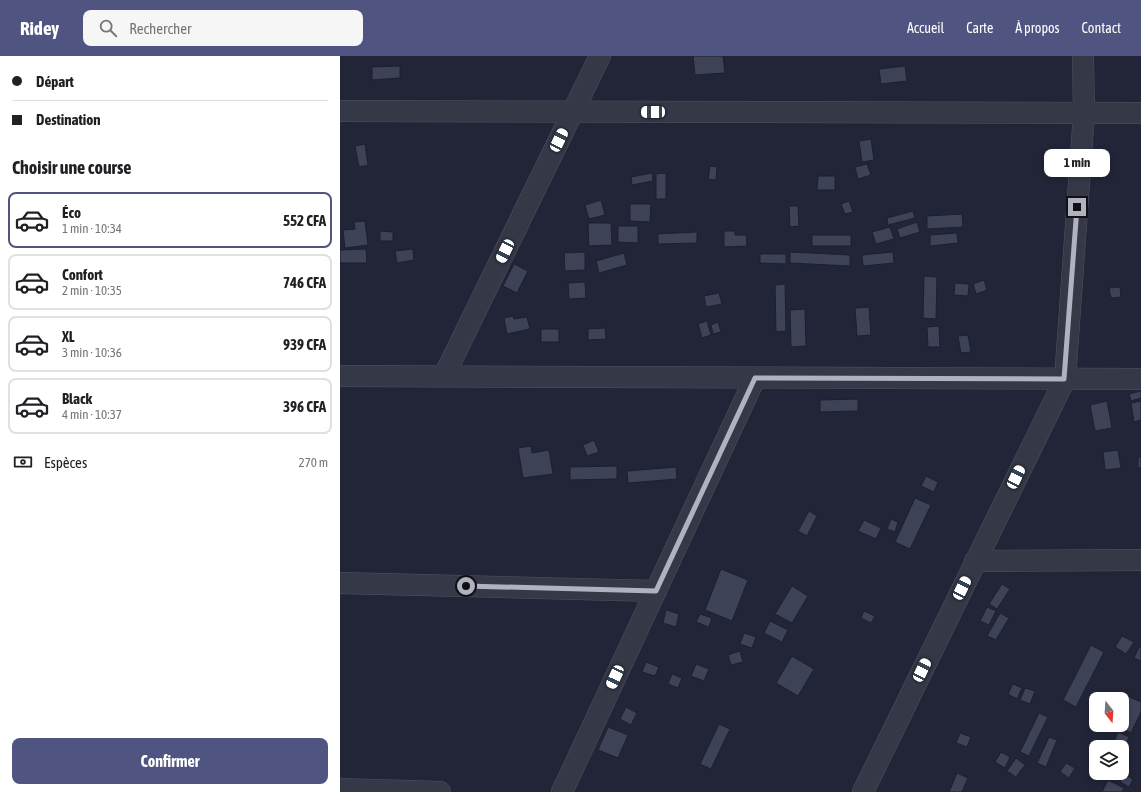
<!DOCTYPE html>
<html lang="fr">
<meta charset="utf-8">
<style>
body{margin:0;font-family:"Asap Condensed",sans-serif;background:#f6f6f6;color:#202124;height:100vh;display:flex;flex-direction:column;font-size:15px;white-space:nowrap}
*{box-sizing:border-box;margin:0}
p{font-size:13px;color:#757577}
.icon{flex:none;width:22px;height:22px;fill:none;stroke:currentColor;stroke-width:2;stroke-linecap:round;stroke-linejoin:round}
.map{position:relative;flex:1;overflow:hidden}
.drawer{display:flex;flex-direction:column;background:#fff;width:340px}
.drawer>*{flex:none}
.guide{display:grid;align-content:center;height:88px;padding:0 12px;background:#fff}
.needle{width:26px;rotate:163deg}
.controls{position:absolute;left:749px;top:636px;display:grid;gap:8px}
.controls a{display:grid;place-items:center;width:40px;height:40px;border-radius:8px;background:#fff;box-shadow:0 2px 6px #0003;font-size:20px}
.end{position:absolute;width:18px;height:18px;margin:-9px;border:5px solid #b0b2c4;background:#111;box-shadow:0 0 0 2px #111}
.from{border-radius:50%}
.bubble{position:absolute;height:28px;border-radius:8px;background:#fff;box-shadow:0 2px 6px #0003;font-size:13px;font-weight:700;line-height:28px;text-align:center}
.car{position:absolute;width:12px;height:24px;margin:-12px -6px;border-radius:5px;box-shadow:0 0 3px 1px #0007;background:linear-gradient(#fff 24%,#345 0 40%,#fff 0 76%,#345 0 86%,#fff 0)}
.guide b{display:flex;align-items:center;gap:14px;height:38px;font-size:15px}
.guide b+b{border-top:1px solid #e0e0e0}
.guide i{width:10px;height:10px;background:#202124}
ul{padding:0;list-style:none}
li{display:flex;align-items:center;gap:12px;height:56px;margin:0 8px 6px;padding:0 4px;border:2px solid #e0e0e0;border-radius:8px}
li div{flex:1}
li b{display:block;font-size:15px}
li em{font-style:normal;font-weight:700}
li.selected{border-color:#4f5580}
li>.icon{width:36px;height:36px;stroke-width:1.5}
h2{padding:0 12px;font-size:18px;line-height:48px}
.pay{display:flex;align-items:center;gap:10px;height:44px;padding:0 12px;font-size:15px}
.pay p{margin-inline-start:auto}
.cta{display:flex;gap:8px;margin-top:auto;padding:8px 12px}
.cta a{flex:1;height:46px;border-radius:8px;background:#4f5580;color:#fff;font-size:16px;font-weight:700;line-height:46px;text-align:center}
header{display:flex;align-items:center;gap:24px;box-sizing:border-box;height:56px;padding:0 20px;background:#4f5580;color:#fff}
header strong{font-size:19px}
nav{display:flex;gap:22px;margin-inline-start:auto;font-size:14px}
.search{width:280px;height:36px;background:#f6f6f6;display:flex;align-items:center;gap:10px;box-sizing:border-box;padding:0 14px;border-radius:8px;color:#757577;font-size:15px}
main{display:flex;flex:1;min-height:0}
.map>svg:first-child{display:block}
.building{fill:#3e4257;stroke:#1d1f2e}
.lines{fill:none;stroke-linecap:round;stroke-linejoin:round}
.street-casing{stroke:#505262;stroke-width:22}
.street{stroke:#353847;stroke-width:21}
.route{stroke:#b0b2c4;stroke-width:5}
</style>
<header>
<strong>Ridey</strong>
<div class="search"><svg class="icon" aria-label="search" viewBox="0 0 24 24"><circle cx="10" cy="10" r="6"/><path d="M15 15l6 6"/></svg>Rechercher</div>
<nav><a>Accueil</a><a>Carte</a><a>À propos</a><a>Contact</a></nav>
</header>
<main>
<section class="drawer">
<div class="guide">
<b><i class="from"></i>Départ</b>
<b><i></i>Destination</b>
</div>
<h2>Choisir une course</h2>
<ul>
<li class="selected"><svg class="icon" aria-label="car" viewBox="0 0 24 24"><path d="M5 17H2v-5l4-1 3-4h7l3 4 3 1v5h-3M9 17h6M6 11h13"/><circle cx="7" cy="17" r="2"/><circle cx="17" cy="17" r="2"/></svg><div><b>Éco</b><p>1 min · 10:34</p></div><em>552 CFA</em></li>
<li><svg class="icon" aria-label="car" viewBox="0 0 24 24"><path d="M5 17H2v-5l4-1 3-4h7l3 4 3 1v5h-3M9 17h6M6 11h13"/><circle cx="7" cy="17" r="2"/><circle cx="17" cy="17" r="2"/></svg><div><b>Confort</b><p>2 min · 10:35</p></div><em>746 CFA</em></li>
<li><svg class="icon" aria-label="car" viewBox="0 0 24 24"><path d="M5 17H2v-5l4-1 3-4h7l3 4 3 1v5h-3M9 17h6M6 11h13"/><circle cx="7" cy="17" r="2"/><circle cx="17" cy="17" r="2"/></svg><div><b>XL</b><p>3 min · 10:36</p></div><em>939 CFA</em></li>
<li><svg class="icon" aria-label="car" viewBox="0 0 24 24"><path d="M5 17H2v-5l4-1 3-4h7l3 4 3 1v5h-3M9 17h6M6 11h13"/><circle cx="7" cy="17" r="2"/><circle cx="17" cy="17" r="2"/></svg><div><b>Black</b><p>4 min · 10:37</p></div><em>396 CFA</em></li>
</ul>
<div class="pay"><svg class="icon" aria-label="cash" viewBox="0 0 24 24"><path d="M3 7h18v10H3z"/><circle cx="12" cy="12" r="2"/></svg>Espèces<p>270 m</p></div>
<div class="cta"><a>Confirmer</a></div>
</section>
<div class="map">
<svg width="801" height="736" viewBox="0 0 801 736">
<rect width="100%" height="100%" fill="#222537"/>
<g class="building">
<polygon points="353,0 383,0 385,17 355,19"/>
<polygon points="60,10 60,22 32,24 32,11"/>
<polygon points="565,10 567,25 541,28 539,13"/>
<polygon points="531,83 534,104 522,106 519,85"/>
<polygon points="25,88 28,109 19,111 15,90"/>
<polygon points="527,108 531,119 518,123 515,111"/>
<polygon points="370,110 377,111 376,124 368,123"/>
<polygon points="312,117 313,125 292,129 291,121"/>
<polygon points="326,117 326,143 316,143 316,118"/>
<polygon points="478,120 495,120 495,134 477,134"/>
<polygon points="261,144 265,159 249,163 245,149"/>
<polygon points="509,145 513,156 505,158 501,148"/>
<polygon points="290,148 311,148 310,166 290,165"/>
<polygon points="449,150 458,150 459,170 450,171"/>
<polygon points="573,155 575,162 548,169 547,162"/>
<polygon points="622,158 623,171 587,173 587,160"/>
<polygon points="25,165 28,189 5,192 3,174 15,173 14,166"/>
<polygon points="577,166 580,176 560,182 557,173"/>
<polygon points="248,167 271,167 272,189 249,190"/>
<polygon points="278,170 298,170 298,187 278,186"/>
<polygon points="550,171 554,183 536,188 532,176"/>
<polygon points="40,175 53,176 53,185 40,185"/>
<polygon points="384,175 395,175 395,179 406,179 407,190 384,191"/>
<polygon points="357,176 357,187 318,188 318,178"/>
<polygon points="617,177 618,187 590,190 590,179"/>
<rect x="472" y="179" width="39" height="11"/>
<polygon points="26,193 27,207 0,207 0,194"/>
<polygon points="73,193 74,204 57,207 55,195"/>
<polygon points="245,196 245,214 225,215 224,197"/>
<polygon points="450,196 510,199 510,210 450,207"/>
<polygon points="553,196 554,207 523,210 522,199"/>
<polygon points="284,197 287,209 259,217 256,205"/>
<polygon points="420,198 446,198 446,208 420,207"/>
<polygon points="174,208 188,215 177,237 163,230"/>
<polygon points="584,220 597,221 596,263 583,262"/>
<polygon points="644,224 647,234 636,238 633,228"/>
<polygon points="245,226 246,242 229,243 228,227"/>
<polygon points="615,227 629,228 628,240 614,239"/>
<polygon points="445,228 446,275 436,276 435,229"/>
<polygon points="780,231 781,241 771,242 769,232"/>
<polygon points="379,237 382,248 366,251 364,240"/>
<polygon points="529,251 531,279 517,280 515,252"/>
<polygon points="465,253 466,290 451,291 450,254"/>
<polygon points="173,260 174,263 187,261 190,273 167,278 164,262"/>
<polygon points="367,265 371,279 362,282 358,268"/>
<polygon points="378,266 381,276 373,278 371,269"/>
<polygon points="599,270 600,291 588,291 587,271"/>
<polygon points="265,272 266,283 248,284 248,273"/>
<rect x="201" y="273" width="18" height="13"/>
<polygon points="628,279 631,296 621,297 618,280"/>
<polygon points="801,335 801,342 791,345 789,338"/>
<polygon points="518,343 518,355 480,356 480,344"/>
<polygon points="767,345 772,372 755,375 750,349"/>
<polygon points="801,345 801,364 794,366 791,347"/>
<polygon points="254,384 259,396 247,400 243,389"/>
<polygon points="191,390 192,397 209,394 213,418 183,422 178,392"/>
<polygon points="778,394 781,412 765,414 763,396"/>
<rect x="798" y="401" width="3" height="11"/>
<polygon points="277,410 277,423 230,424 230,411"/>
<polygon points="336,411 337,423 288,427 287,415"/>
<polygon points="586,420 598,426 594,436 581,430"/>
<polygon points="575,442 591,449 570,493 555,486"/>
<polygon points="469,455 477,460 467,480 458,475"/>
<polygon points="551,463 558,466 555,476 547,473"/>
<polygon points="524,464 541,472 536,483 518,475"/>
<polygon points="381,513 408,524 392,565 365,554"/>
<polygon points="662,528 670,533 657,553 649,548"/>
<polygon points="452,530 468,540 452,567 435,558"/>
<polygon points="647,551 656,555 649,569 640,565"/>
<polygon points="326,554 339,558 336,571 323,567"/>
<polygon points="524,555 535,560 531,567 521,562"/>
<polygon points="660,557 669,562 656,584 647,580"/>
<polygon points="360,558 372,562 369,571 356,566"/>
<polygon points="430,565 448,574 442,586 424,577"/>
<polygon points="404,577 416,581 412,592 400,588"/>
<polygon points="782,580 794,586 786,598 775,591"/>
<polygon points="751,589 764,596 736,651 723,644"/>
<polygon points="799,591 801,592 801,605 794,602"/>
<polygon points="400,595 403,606 391,609 388,599"/>
<polygon points="452,600 474,613 458,640 436,627"/>
<polygon points="306,606 319,611 315,620 302,616"/>
<polygon points="356,608 369,613 364,625 351,620"/>
<polygon points="332,618 342,622 338,632 328,628"/>
<polygon points="673,628 682,632 677,643 668,638"/>
<polygon points="685,632 695,635 690,648 680,644"/>
<polygon points="783,638 801,646 801,656 791,677 775,669 782,669 782,643 781,643"/>
<polygon points="286,651 297,657 291,669 280,663"/>
<polygon points="699,657 708,661 689,700 680,696"/>
<polygon points="379,668 390,673 371,713 360,708"/>
<polygon points="268,671 288,679 278,702 258,694"/>
<polygon points="778,676 789,681 784,694 782,691 773,689"/>
<polygon points="620,677 631,681 627,691 616,687"/>
<polygon points="709,681 717,684 706,711 697,707"/>
<polygon points="661,696 670,701 665,712 655,706"/>
<polygon points="676,702 685,709 676,721 667,715"/>
<polygon points="726,707 735,712 729,722 720,716"/>
<polygon points="617,717 628,722 622,736 609,736"/>
<polygon points="784,718 793,723 789,731 780,726"/>
<polygon points="768,724 784,732 782,736 762,736"/>
</g>
<g class="lines">
<defs>
<g id="street">
<polyline points="0,55 801,57"/>
<polyline points="0,320 801,323"/>
<polyline points="104,320 260,0"/>
<polyline points="635,505 801,504"/>
<polyline points="0,527 316,535"/>
<polyline points="0,733 100,736"/>
<polyline points="222,736 415,322"/>
<polyline points="523,736 725,323 744,57 743,0"/>
</g>
</defs>
<use href="#street" class="street-casing"/>
<use href="#street" class="street"/>
</g>
<g class="lines">
<polyline class="route" points="126,530 316,535 415,322 724,323 737,151"/>
</g>
</svg>
<div class="controls">
<a><svg class="needle" viewBox="-14 -14 28 28"><path d="M0-13l5 13h-10z" fill="#e53935"/><path d="M0 13l5-13h-10z" fill="#757577"/></svg></a>
<a><svg class="icon" aria-label="layers" viewBox="0 0 24 24"><path d="M12 4l9 5-9 5-9-5zM3 14l9 5 9-5"/></svg></a>
</div>
<i class="end from" style="left:126px;top:530px"></i>
<i class="end" style="left:737px;top:151px"></i>
<div class="bubble" style="left:704px;top:93px;width:66px">1 min</div>
<i class="car" style="left:313px;top:56px;rotate:270deg"></i>
<i class="car" style="left:219px;top:84px;rotate:26deg"></i>
<i class="car" style="left:165px;top:195px;rotate:206deg"></i>
<i class="car" style="left:676px;top:421px;rotate:26deg"></i>
<i class="car" style="left:622px;top:532px;rotate:26deg"></i>
<i class="car" style="left:582px;top:614px;rotate:26deg"></i>
<i class="car" style="left:275px;top:621px;rotate:205deg"></i>
</div>
</main>
